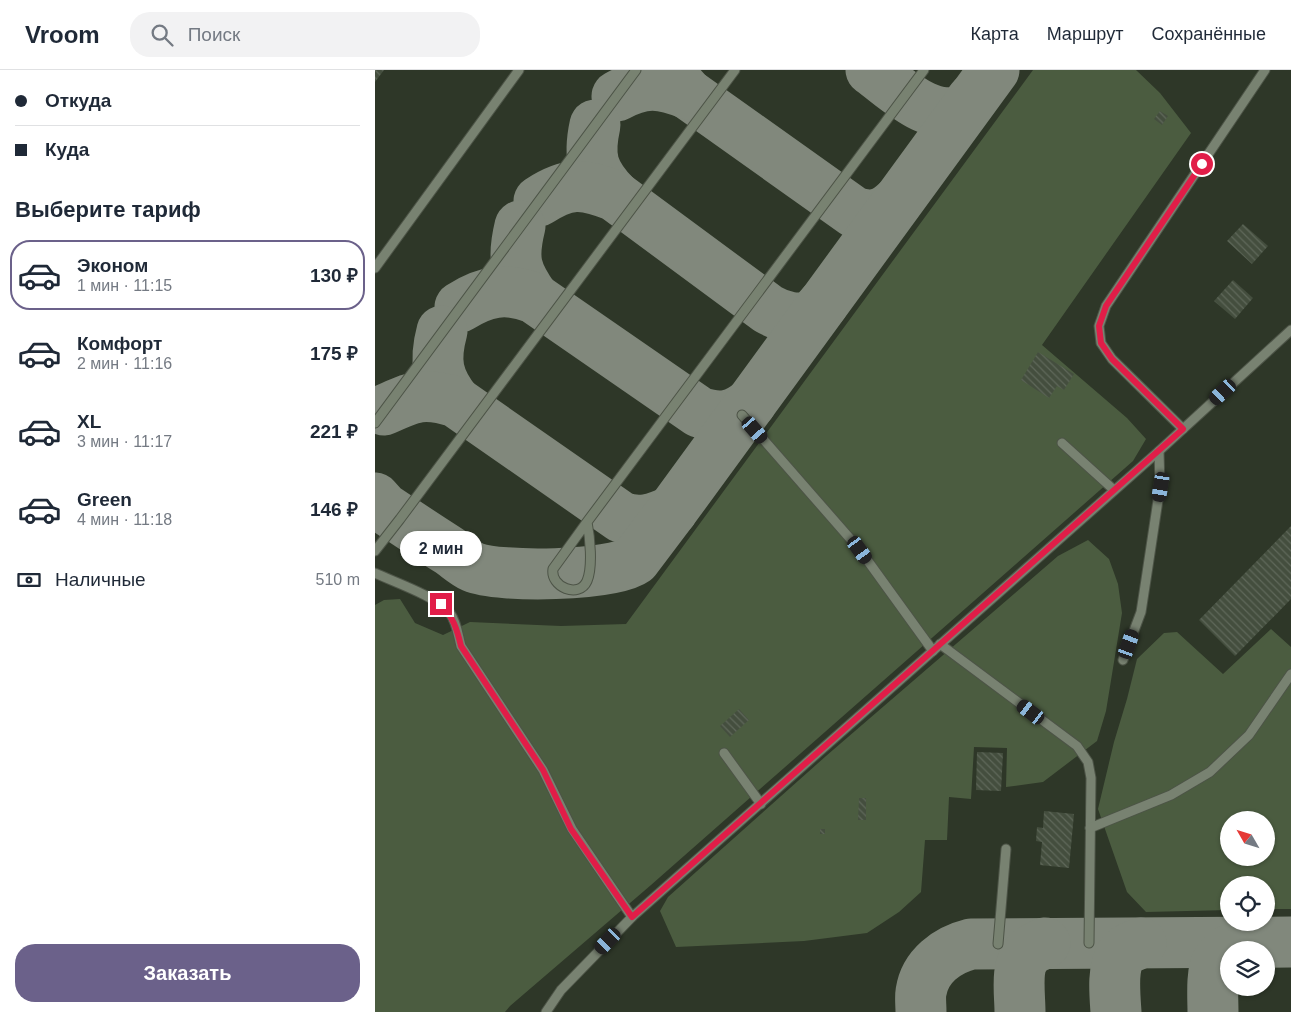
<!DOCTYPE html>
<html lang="ru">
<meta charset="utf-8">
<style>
body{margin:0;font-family:Arial,sans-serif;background:#f2f2f3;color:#1f2937;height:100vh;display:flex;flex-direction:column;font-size:19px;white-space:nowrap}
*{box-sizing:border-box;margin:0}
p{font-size:16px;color:#747a83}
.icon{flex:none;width:28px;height:28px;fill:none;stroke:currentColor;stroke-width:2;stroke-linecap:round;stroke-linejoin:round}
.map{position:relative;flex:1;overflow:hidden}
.details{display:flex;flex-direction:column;background:#fff;width:375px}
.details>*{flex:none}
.banner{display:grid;align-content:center;height:110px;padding:0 15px;background:#fff}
.needle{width:32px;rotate:309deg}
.buttons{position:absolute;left:845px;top:741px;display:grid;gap:10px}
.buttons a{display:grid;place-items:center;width:55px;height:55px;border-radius:50%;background:#fff;box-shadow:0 1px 4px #0004;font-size:25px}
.end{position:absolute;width:22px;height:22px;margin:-11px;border:6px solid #e11d48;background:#fff;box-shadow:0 0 0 2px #fff}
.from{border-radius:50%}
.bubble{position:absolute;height:35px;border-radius:18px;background:#fff;box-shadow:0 1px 4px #0004;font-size:16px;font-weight:700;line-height:35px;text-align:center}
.car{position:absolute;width:15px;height:30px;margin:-15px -8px;border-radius:6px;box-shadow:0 0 4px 1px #0007;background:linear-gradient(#222 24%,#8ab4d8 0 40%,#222 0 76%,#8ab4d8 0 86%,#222 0)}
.banner b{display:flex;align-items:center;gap:18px;height:48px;font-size:19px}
.banner b+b{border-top:1px solid #e0e1e3}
.banner i{width:12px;height:12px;background:#1f2937}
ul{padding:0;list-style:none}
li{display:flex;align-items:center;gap:15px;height:70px;margin:0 10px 8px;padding:0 5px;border:2px solid transparent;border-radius:20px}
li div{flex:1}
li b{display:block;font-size:19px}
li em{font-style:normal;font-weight:700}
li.selected{border-color:#6b618a}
li>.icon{width:45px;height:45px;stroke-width:1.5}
h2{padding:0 15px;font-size:22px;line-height:60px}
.pay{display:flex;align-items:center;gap:12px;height:55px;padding:0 15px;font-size:19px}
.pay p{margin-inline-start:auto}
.primary-button{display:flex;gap:10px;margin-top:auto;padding:10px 15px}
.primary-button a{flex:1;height:58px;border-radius:20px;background:#6b618a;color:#fff;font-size:20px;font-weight:700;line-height:58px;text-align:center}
header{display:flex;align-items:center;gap:30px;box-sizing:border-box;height:70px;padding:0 25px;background:#fff;border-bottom:1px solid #e0e1e3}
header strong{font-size:24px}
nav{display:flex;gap:28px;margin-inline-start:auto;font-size:18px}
.search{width:350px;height:45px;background:#f2f2f3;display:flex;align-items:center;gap:12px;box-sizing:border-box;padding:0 18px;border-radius:20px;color:#747a83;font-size:19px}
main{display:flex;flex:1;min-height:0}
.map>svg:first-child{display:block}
.grass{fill:#4b5c40;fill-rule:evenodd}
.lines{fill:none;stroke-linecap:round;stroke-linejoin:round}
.taxiway{stroke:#81887c;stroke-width:51}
.building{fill:url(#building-back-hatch)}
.lane-casing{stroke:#4d5447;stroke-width:11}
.lane{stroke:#788271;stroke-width:9}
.route{stroke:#e11d48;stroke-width:6}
</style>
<header>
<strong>Vroom</strong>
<div class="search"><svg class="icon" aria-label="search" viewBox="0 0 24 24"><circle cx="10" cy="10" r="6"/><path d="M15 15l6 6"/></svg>Поиск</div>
<nav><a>Карта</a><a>Маршрут</a><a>Сохранённые</a></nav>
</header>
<main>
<section class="details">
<div class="banner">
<b><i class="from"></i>Откуда</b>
<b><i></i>Куда</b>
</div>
<h2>Выберите тариф</h2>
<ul>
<li class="selected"><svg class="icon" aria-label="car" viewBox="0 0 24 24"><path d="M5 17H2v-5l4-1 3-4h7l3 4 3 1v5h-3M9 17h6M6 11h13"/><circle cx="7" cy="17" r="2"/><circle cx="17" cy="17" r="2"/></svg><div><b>Эконом</b><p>1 мин · 11:15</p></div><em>130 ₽</em></li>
<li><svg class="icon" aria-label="car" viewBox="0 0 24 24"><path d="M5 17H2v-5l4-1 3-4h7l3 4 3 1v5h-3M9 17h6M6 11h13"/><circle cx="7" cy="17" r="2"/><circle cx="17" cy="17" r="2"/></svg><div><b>Комфорт</b><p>2 мин · 11:16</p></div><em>175 ₽</em></li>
<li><svg class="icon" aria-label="car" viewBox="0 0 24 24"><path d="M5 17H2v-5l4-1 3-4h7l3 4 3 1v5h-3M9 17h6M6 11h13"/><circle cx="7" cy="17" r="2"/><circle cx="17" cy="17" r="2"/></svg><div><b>XL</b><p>3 мин · 11:17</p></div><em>221 ₽</em></li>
<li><svg class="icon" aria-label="car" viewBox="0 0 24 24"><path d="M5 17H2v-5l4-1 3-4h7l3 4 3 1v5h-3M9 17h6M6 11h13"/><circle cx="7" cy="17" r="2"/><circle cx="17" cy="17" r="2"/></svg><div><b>Green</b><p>4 мин · 11:18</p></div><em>146 ₽</em></li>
</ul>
<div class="pay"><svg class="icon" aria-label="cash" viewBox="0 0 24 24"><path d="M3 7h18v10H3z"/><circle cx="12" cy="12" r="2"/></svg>Наличные<p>510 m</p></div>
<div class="primary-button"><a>Заказать</a></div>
</section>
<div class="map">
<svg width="916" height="942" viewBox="0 0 916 942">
<defs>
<pattern id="building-back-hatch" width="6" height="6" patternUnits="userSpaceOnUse" patternTransform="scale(1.25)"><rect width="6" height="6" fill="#444e3e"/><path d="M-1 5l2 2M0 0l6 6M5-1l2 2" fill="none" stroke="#5f685a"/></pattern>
</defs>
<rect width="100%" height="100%" fill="#2e3728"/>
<g class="grass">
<polygon points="658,0 761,0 785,23 816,63 667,275 752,348 771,369 758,391 276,815 135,936 130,942 0,942 0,535 9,530 25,529 40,553 68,565 95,552 186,556 251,554"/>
<polygon points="713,470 734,489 743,514 747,543 731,641 722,671 668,712 631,717 632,678 599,677 596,729 574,727 572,770 550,770 546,822 524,842 492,863 429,871 301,877 285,841 293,827 451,686 683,486"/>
<path d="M896 559 916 577V839H891V815H854V840L771 842 752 822 723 739 739 672 752 629 762 589 789 563 802 562 848 604ZM854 750H891V788H854Z"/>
</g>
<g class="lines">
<g class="taxiway">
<path d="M296 0 304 14 313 24 479 142C497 148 508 145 522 132"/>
<path d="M496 0C520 17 557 55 588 39 592 37 595 31 598 28"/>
<path d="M242 26C269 11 286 13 313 24"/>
<path d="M220 55C213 87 217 102 240 126"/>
<path d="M164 131C193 112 208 113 240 126L393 239C405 246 426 253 439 243 442 241 445 237 448 234"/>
<path d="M145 156C137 189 140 201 159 228"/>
<path d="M85 237C110 221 131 217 159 228L324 342C345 349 359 347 376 333"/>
<path d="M67 261C59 291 62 308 81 332"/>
<path d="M9 340C39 326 49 322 81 332L246 447C265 454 279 449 297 441"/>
<path d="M0 428 9 438C30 452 51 466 73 480 81 485 89 493 98 497 124 508 238 506 260 490L297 441 619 0"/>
<path d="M546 942C546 935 545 928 546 922 550 896 572 880 596 874L916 872"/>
<path d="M645 942C645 924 640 896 653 883 657 878 664 876 670 873"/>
<path d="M741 942C740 927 737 898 746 885 751 878 759 876 766 873"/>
<path d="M838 942C838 930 836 902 842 892 845 887 849 884 854 880"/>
</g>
</g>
<g class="building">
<polygon points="0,0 9,0 0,12"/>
<polygon points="785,41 793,46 787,55 779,49"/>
<polygon points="868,154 893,176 877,194 852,171"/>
<polygon points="858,210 878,228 860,249 839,231"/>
<polygon points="663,282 699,304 689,320 682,316 674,328 646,310"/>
<polygon points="916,456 916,529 860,586 824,550"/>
<polygon points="364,639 374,650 355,667 345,656"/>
<polygon points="602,682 628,683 626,721 601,720"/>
<polygon points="484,728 491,728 491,750 483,750"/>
<polygon points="669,741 699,744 694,798 665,795 667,772 661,771 662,757 668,758"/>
<rect x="445" y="759" width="5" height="5"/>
</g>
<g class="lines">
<defs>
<g id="lane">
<polyline points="0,198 144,0"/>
<polyline points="367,345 485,480 558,581"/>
<polyline points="0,353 261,0"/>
<polyline points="808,359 737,289 726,273 724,256 731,236 890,0"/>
<polyline points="687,373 739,420"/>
<path d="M212 452C215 467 218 497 212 511 204 529 175 517 178 499L212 452 549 0"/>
<polyline points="0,481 25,449 360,0"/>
<path d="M0 503C19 512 63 527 75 543 82 553 83 565 86 576L168 700 197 759 257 847"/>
<polyline points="565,574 702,676 713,692 716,708 714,873"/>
<polyline points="748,590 766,542 772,503 785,417 784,381"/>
<polyline points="349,683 386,734"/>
<polyline points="715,758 796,725 835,702 874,665 916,604"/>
<polyline points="623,874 631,779"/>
<polyline points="171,942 186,920 257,847 784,381 916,260"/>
</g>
</defs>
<use href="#lane" class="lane-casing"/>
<use href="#lane" class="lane"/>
</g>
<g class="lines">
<path class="route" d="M66 534C78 547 82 559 86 576L168 700 196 759 257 847 808 359 737 289 726 273 724 256 731 236 827 94"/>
</g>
</svg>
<div class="buttons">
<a><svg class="needle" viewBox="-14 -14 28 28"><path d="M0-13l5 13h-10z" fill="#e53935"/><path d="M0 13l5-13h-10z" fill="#747a83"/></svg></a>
<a><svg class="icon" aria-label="locate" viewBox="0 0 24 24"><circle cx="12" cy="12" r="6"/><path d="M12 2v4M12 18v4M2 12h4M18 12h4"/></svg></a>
<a><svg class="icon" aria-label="layers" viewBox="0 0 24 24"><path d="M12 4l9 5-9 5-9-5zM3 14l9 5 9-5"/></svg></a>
</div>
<i class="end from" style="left:827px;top:94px"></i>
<i class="end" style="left:66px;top:534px"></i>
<div class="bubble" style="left:25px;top:461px;width:82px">2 мин</div>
<i class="car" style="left:848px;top:322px;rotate:227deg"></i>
<i class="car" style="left:380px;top:360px;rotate:139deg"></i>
<i class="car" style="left:786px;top:417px;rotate:189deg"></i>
<i class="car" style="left:485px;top:480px;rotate:144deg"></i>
<i class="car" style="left:754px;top:574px;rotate:20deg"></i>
<i class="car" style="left:656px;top:642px;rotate:307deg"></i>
<i class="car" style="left:233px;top:871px;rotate:224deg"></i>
</div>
</main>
